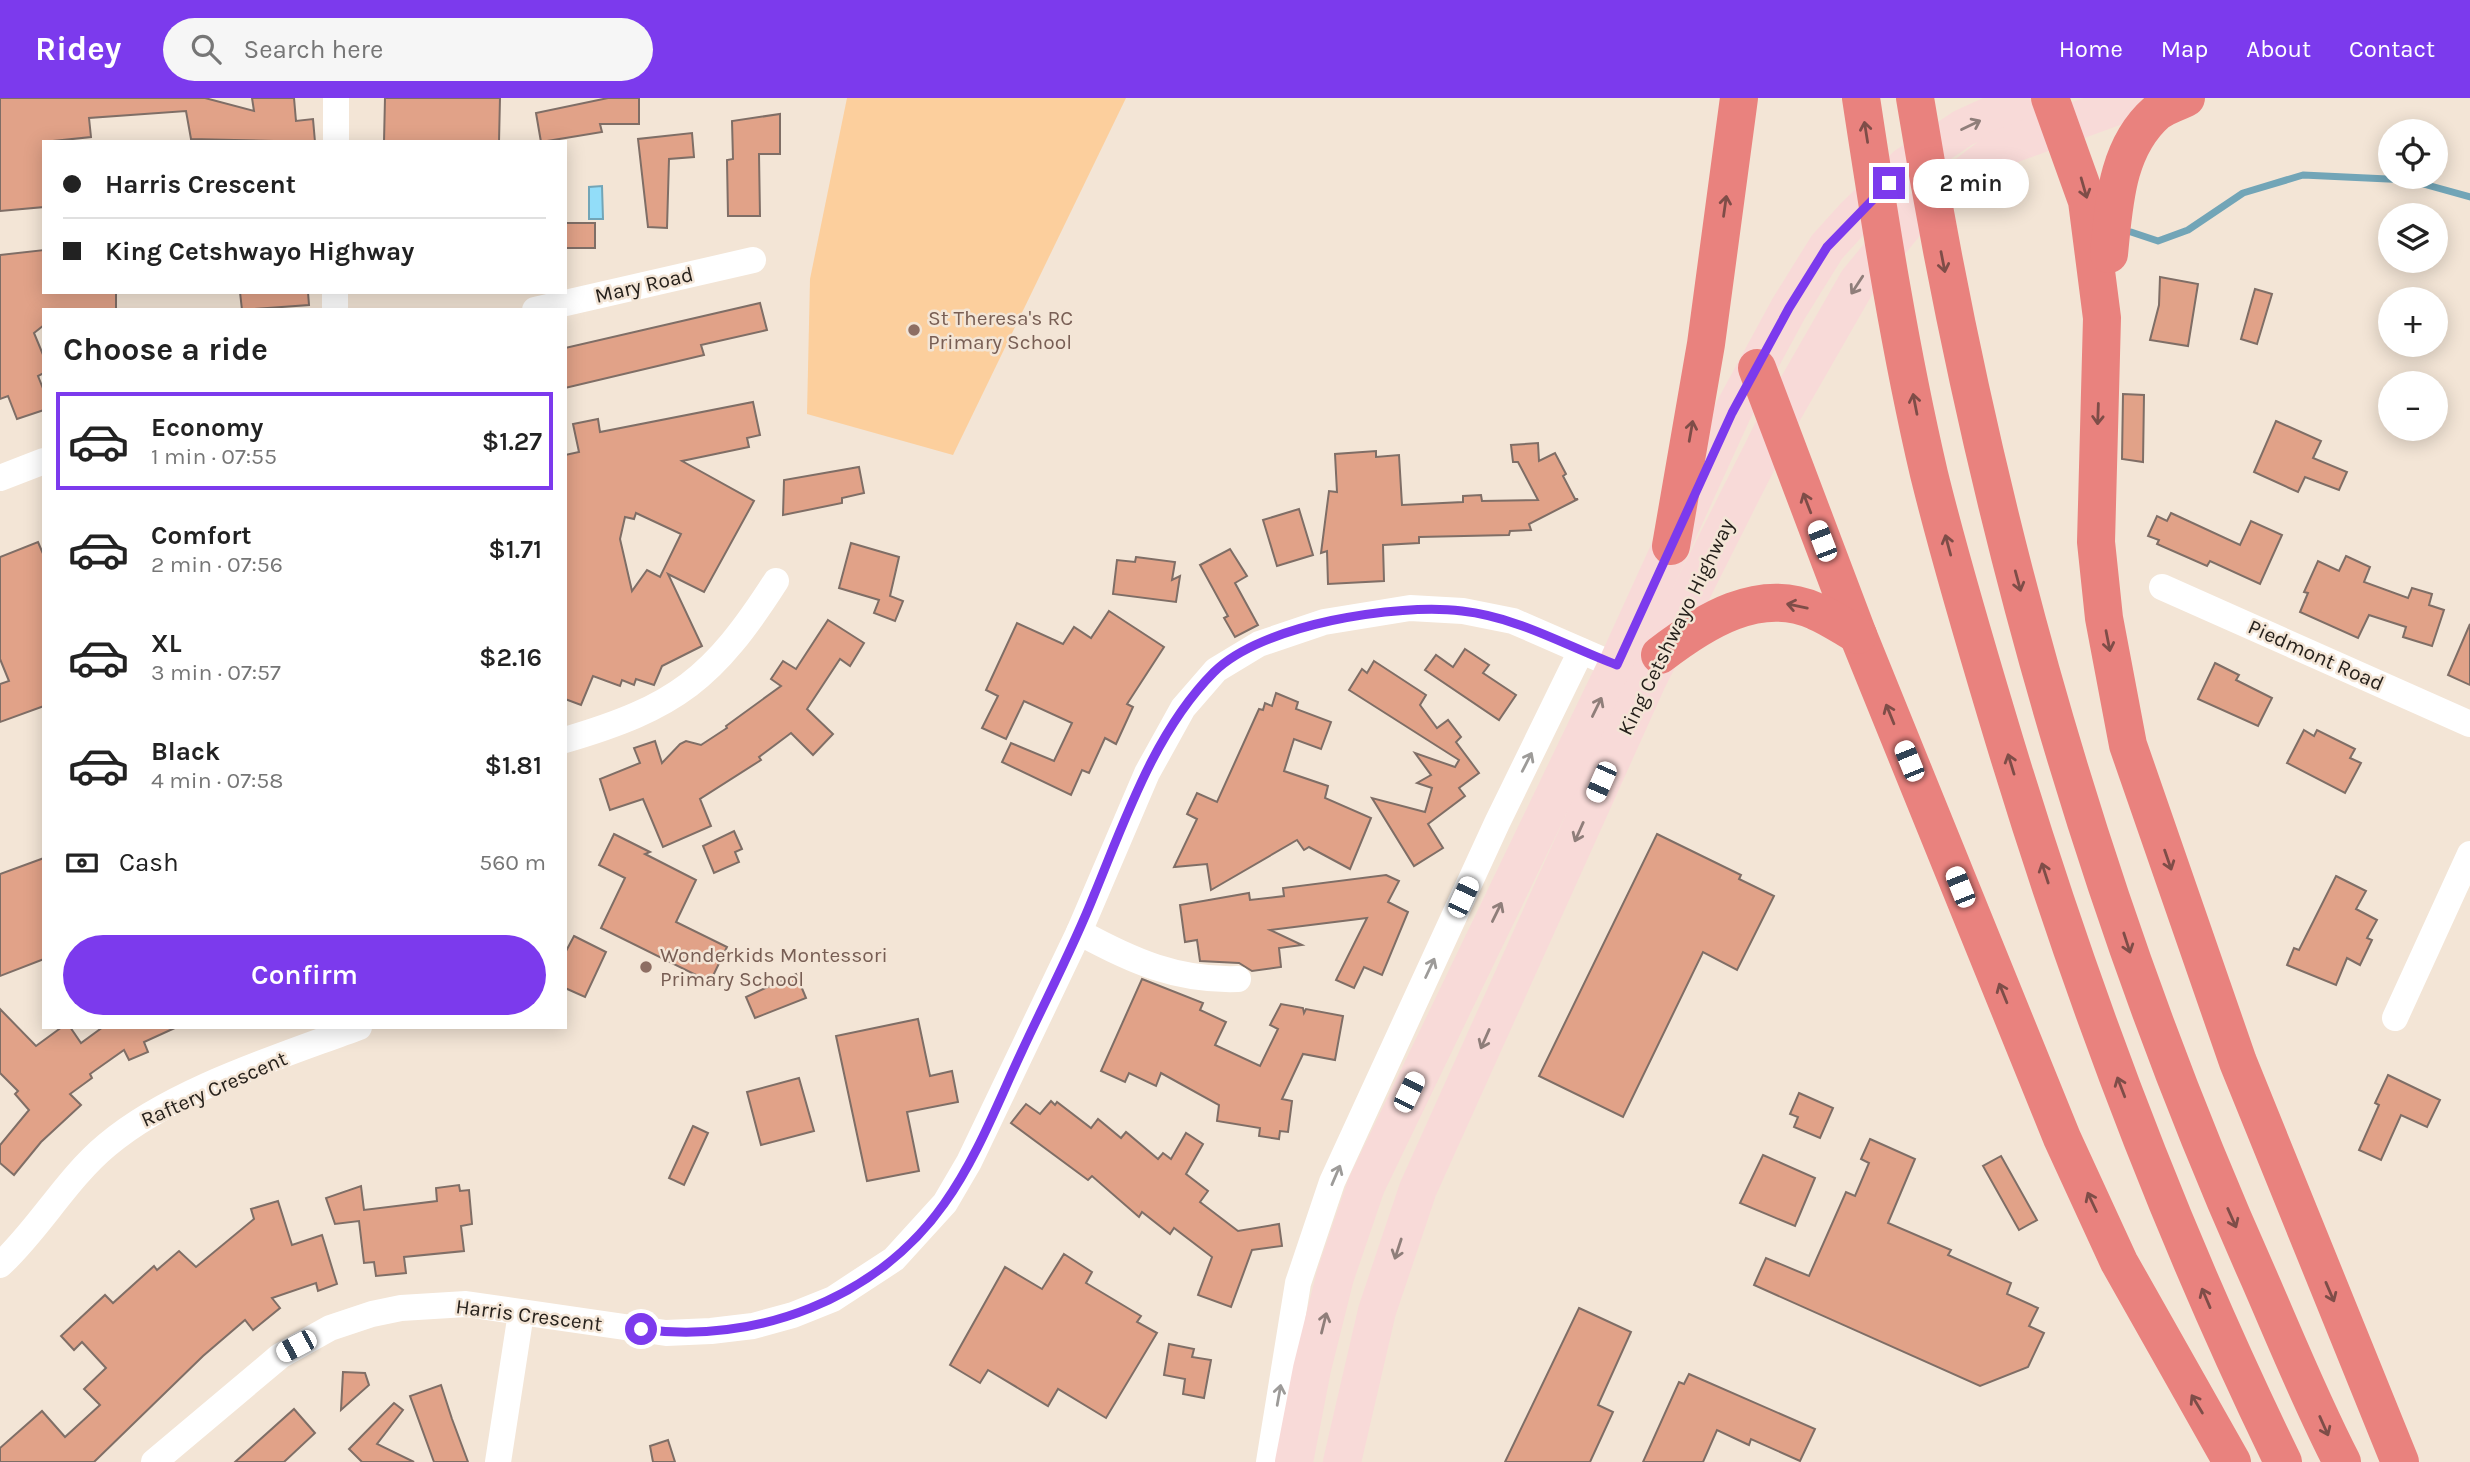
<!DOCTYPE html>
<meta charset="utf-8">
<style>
body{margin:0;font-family:Karla,sans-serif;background:#f6f6f6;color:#222;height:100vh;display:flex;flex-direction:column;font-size:26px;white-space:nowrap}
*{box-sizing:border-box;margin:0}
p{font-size:23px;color:#767676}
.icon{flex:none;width:38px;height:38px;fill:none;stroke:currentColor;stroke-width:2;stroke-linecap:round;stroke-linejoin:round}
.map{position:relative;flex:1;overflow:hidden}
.panel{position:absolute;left:42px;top:210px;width:525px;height:721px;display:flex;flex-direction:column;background:#fff;border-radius:0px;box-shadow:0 4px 18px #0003}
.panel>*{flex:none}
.guide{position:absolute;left:42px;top:42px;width:525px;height:154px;border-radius:0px;box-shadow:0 4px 18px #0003;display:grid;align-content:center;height:154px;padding:0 21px;background:#fff}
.fabs{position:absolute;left:2378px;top:21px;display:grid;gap:14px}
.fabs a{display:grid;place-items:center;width:70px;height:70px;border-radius:50%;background:#fff;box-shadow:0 4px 18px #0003;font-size:35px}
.end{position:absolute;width:32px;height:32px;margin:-16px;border:9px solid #7c3aed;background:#fff;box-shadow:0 0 0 4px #fff}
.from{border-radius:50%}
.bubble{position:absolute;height:49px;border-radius:24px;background:#fff;box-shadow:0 4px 18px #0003;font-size:23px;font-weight:600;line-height:49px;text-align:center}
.car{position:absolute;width:21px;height:42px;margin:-21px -10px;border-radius:9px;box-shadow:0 0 5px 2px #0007;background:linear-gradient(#fff 24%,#345 0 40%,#fff 0 76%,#345 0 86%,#fff 0)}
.guide b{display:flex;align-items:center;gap:24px;height:66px;font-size:26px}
.guide b+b{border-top:2px solid #e0e0e0}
.guide i{width:18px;height:18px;background:#222}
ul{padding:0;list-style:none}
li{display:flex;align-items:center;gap:21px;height:98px;margin:0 14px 10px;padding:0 7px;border:4px solid transparent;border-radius:0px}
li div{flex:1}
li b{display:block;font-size:26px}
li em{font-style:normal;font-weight:600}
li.on{border-color:#7c3aed}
li>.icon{width:63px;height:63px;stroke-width:1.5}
h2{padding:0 21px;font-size:32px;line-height:84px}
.pay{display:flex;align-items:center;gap:18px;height:77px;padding:0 21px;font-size:26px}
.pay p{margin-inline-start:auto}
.button{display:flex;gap:14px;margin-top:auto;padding:14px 21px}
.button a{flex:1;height:80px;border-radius:42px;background:#7c3aed;color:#fff;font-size:28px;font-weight:600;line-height:80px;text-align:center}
header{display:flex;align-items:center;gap:42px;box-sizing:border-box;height:98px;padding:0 35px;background:#7c3aed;color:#fff}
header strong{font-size:33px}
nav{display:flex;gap:38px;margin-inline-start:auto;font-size:24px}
.search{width:490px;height:63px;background:#f6f6f6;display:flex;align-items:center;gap:18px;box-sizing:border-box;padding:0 24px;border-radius:38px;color:#767676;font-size:26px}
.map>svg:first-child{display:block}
.pitch{fill:#fccf9d}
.water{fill:#92ddf9;stroke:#72a5b7;stroke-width:2}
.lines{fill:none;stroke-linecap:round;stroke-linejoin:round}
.stream{stroke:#72a5b7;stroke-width:7}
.building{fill:#e1a288;stroke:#7f6e66;stroke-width:2;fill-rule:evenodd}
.street{stroke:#fff;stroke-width:26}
.secondary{stroke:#f8dad8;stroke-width:38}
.highway{stroke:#e9827e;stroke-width:38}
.oneway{stroke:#8f7e7a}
.oneway2{stroke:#7e4d48}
.oneway3{stroke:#9d9b99}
.route{stroke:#7c3aed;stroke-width:9}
.education-dot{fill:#8d6e63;stroke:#f3e5d6;stroke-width:2.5}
.labels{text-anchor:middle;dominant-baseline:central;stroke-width:5;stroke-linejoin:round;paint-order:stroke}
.street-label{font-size:21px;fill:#26211c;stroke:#f3e5d6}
.education-label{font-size:21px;fill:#785e54;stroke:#f3e5d6;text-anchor:start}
</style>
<header>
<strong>Ridey</strong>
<div class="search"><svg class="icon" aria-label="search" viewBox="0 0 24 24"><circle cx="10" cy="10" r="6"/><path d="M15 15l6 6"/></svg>Search here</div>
<nav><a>Home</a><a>Map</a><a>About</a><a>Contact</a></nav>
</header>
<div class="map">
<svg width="2470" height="1364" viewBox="0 0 2470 1364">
<rect width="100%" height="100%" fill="#f3e5d6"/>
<polygon class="pitch" points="847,0 1126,0 953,357 807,316 810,181"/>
<polygon class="water" points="602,88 603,121 589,121 589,89"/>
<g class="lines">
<polyline class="stream" points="2131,134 2158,143 2188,132 2243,95 2303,77 2409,82 2470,99"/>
</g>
<g class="building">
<polygon points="0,0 205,0 254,13 252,0 294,0 296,23 313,21 315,44 191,41 186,13 89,20 91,39 44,44 44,109 0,113"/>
<polygon points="385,0 500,0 499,44 384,44"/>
<polygon points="608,0 639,0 639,26 600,26 602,34 541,44 536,15"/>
<polygon points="780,16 780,56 759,56 760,118 728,118 727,62 733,61 732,23"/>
<polygon points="692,35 694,59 669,61 667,130 648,129 638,41"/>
<rect x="565" y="125" width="30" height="25"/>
<polygon points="44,152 44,194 116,194 116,212 44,212 44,227 34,235 44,259 44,275 38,278 44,293 44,312 17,321 8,298 0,301 0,157"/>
<polygon points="2160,179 2198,186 2188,248 2150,242 2159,207"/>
<polygon points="2255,191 2272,196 2257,246 2241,241"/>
<polygon points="240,194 308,194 309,207 242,212"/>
<polygon points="760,205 767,232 701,247 704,257 565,290 565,250"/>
<polygon points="2123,296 2144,297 2143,364 2122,361"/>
<path d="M753 304 760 337 747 340 749 349 682 363 754 403 704 494 668 476 702 548 662 568 654 587 636 581 634 587 622 582 620 588 593 578 581 607 565 601V357L579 354 573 326 598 321 600 334ZM636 415 681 436 660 479 647 472 632 493 620 441 625 419 634 421Z"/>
<polygon points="2276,323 2321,343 2313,360 2347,374 2339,392 2305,379 2298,394 2254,374"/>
<polygon points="1538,345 1539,363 1555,355 1566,376 1563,378 1575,401 1578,401 1529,426 1531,432 1510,433 1509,437 1419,439 1419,445 1383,447 1384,483 1328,486 1327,453 1321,455 1329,393 1337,394 1335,356 1376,353 1376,359 1399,357 1402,407 1463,404 1463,398 1481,397 1482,403 1538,402 1518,364 1513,364 1511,347"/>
<polygon points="859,369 864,395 842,400 842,405 783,417 784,382"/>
<polygon points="1299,411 1313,457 1277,468 1263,422"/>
<polygon points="2171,415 2240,447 2251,423 2282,437 2260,486 2210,463 2207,468 2157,446 2159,442 2148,438 2157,418 2167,423"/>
<polygon points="38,444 44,458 44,608 0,624 0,586 9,583 0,561 0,459"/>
<polygon points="851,445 899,459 890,498 903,503 895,523 874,515 879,502 839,490"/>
<polygon points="1230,451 1247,478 1235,485 1258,527 1235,539 1224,520 1228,518 1200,467"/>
<polygon points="2346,458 2370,469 2364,484 2408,500 2412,490 2432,496 2429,507 2444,512 2432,548 2403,539 2406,529 2369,517 2358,540 2300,514 2308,495 2304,494 2318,463 2339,473"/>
<polygon points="1136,459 1175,464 1172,482 1180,478 1176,504 1113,496 1117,462 1135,464"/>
<polygon points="1109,513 1164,549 1127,606 1133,609 1116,646 1105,640 1089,675 1082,672 1071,697 1002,664 1011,645 1054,663 1072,625 1024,603 1006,641 982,630 998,598 986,592 1017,525 1063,546 1074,529 1091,540"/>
<polygon points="828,522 864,545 850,568 840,561 807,611 833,636 813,657 791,635 759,659 761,662 700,701 711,728 663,749 643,701 610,712 600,681 640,665 634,650 655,643 662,665 680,646 686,643 701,647 727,630 726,628 781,588 771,581 783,563 796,571"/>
<polygon points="2470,526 2470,587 2448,577"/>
<polygon points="1465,551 1489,567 1483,575 1516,597 1499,622 1425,572 1436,557 1453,569"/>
<polygon points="1374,563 1426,597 1420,607 1437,630 1448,622 1461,639 1456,644 1479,675 1459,690 1465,698 1428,726 1443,750 1414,768 1372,700 1425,714 1432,690 1417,685 1431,677 1415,655 1455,669 1459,662 1349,592 1362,571 1367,575"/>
<polygon points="2215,565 2239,577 2236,582 2272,600 2258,628 2198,601"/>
<polygon points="1276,595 1298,604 1296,611 1331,624 1321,651 1294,641 1284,673 1328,688 1325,700 1371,720 1350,771 1309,749 1304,752 1297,742 1211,792 1207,766 1174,769 1197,721 1187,716 1197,695 1217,704 1259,611 1263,612 1265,605 1272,608"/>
<polygon points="2304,632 2314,638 2317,632 2355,651 2350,660 2361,665 2345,695 2287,665"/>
<polygon points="734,733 742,751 735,754 739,764 714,775 703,748"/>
<polygon points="614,736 650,754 645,756 696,782 676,824 727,849 710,884 601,830 625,780 599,767"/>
<polygon points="1657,736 1741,777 1739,781 1774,798 1737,872 1703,854 1623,1019 1539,978"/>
<polygon points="44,760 44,861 0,878 0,776"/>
<polygon points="1386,777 1399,783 1388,804 1408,814 1382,877 1364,869 1354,890 1336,882 1367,820 1270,832 1302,847 1279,850 1281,869 1252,873 1239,865 1200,863 1197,842 1185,844 1180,807 1249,795 1250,802 1284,798 1283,790"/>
<polygon points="2336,778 2366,793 2356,811 2377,822 2367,840 2372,842 2360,867 2347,860 2336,887 2287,867 2294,850 2299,852"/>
<polygon points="574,838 606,854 585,899 565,890 565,855"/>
<polygon points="796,876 806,900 755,920 746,899"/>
<polygon points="1142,881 1203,905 1200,912 1226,924 1215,947 1260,968 1278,931 1270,927 1281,906 1303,910 1304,915 1306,911 1343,918 1335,962 1303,956 1282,1001 1292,1003 1288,1034 1280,1033 1279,1041 1259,1038 1260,1030 1217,1023 1219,1007 1161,975 1156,988 1129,975 1125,984 1101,973"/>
<polygon points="0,911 36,948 62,929 70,929 81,945 103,929 177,929 144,944 148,954 129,962 124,952 90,976 92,980 70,996 81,1007 41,1044 14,1077 0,1065 0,1047 29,1012 15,996 18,993 0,975"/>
<polygon points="918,921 930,978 952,973 958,1004 907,1014 919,1073 867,1083 836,938"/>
<polygon points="2388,977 2440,1002 2427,1029 2401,1017 2381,1062 2359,1052 2379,1007 2375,1005"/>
<polygon points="799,980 814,1033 761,1047 747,994"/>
<polygon points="1799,995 1833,1010 1820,1040 1794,1029 1798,1019 1790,1016"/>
<polygon points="1051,1003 1055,1007 1057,1004 1091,1030 1098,1021 1121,1040 1126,1034 1158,1061 1163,1055 1171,1061 1186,1035 1203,1046 1186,1076 1208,1093 1200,1104 1238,1133 1279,1126 1282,1148 1252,1152 1231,1209 1198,1197 1212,1159 1174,1130 1170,1136 1142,1114 1139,1119 1092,1078 1088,1082 1011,1025 1026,1006 1040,1016"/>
<polygon points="693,1028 708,1035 684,1087 669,1080"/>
<polygon points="1870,1041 1915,1061 1888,1125 1951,1152 1948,1157 2011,1185 2007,1196 2038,1210 2029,1228 2044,1235 2028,1269 1980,1288 1754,1187 1766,1160 1809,1178 1846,1094 1855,1098 1869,1065 1861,1061"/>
<polygon points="1763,1057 1815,1080 1795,1128 1740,1105"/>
<polygon points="2001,1058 2037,1122 2019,1132 1983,1068"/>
<polygon points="459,1087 460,1093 469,1092 472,1126 461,1128 464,1153 404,1159 406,1175 376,1178 374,1164 364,1165 359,1123 335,1126 326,1100 361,1088 364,1112 437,1103 436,1090"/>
<polygon points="278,1103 292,1147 322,1137 337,1186 318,1193 316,1185 272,1200 280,1210 253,1232 245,1222 203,1258 94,1364 0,1364 0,1350 42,1313 65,1339 100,1307 84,1291 106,1270 82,1244 74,1252 61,1238 105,1197 113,1205 154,1168 157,1172 179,1153 196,1169 254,1121 251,1111"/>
<polygon points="1064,1156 1092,1174 1086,1185 1141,1218 1137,1224 1157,1235 1106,1320 1058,1291 1048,1308 988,1272 980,1285 950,1267 1005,1169 1042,1191"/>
<polygon points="1579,1210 1631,1234 1598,1307 1613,1314 1590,1364 1505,1364"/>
<polygon points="1169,1246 1194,1251 1192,1259 1211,1262 1204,1300 1183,1296 1185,1281 1164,1277"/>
<polygon points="343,1274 365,1275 369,1287 341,1312"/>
<polygon points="1689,1276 1815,1331 1800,1363 1751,1341 1749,1347 1717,1332 1703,1364 1643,1364 1679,1284 1684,1286"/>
<polygon points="441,1287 452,1321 468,1364 434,1364 410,1298"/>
<polygon points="394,1305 403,1312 377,1346 414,1364 362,1364 349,1351"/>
<polygon points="294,1311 315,1335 284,1364 235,1364"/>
<polygon points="668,1342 675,1364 653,1364 650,1348"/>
</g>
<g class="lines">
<g class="street">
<polyline points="336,44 336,0"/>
<polyline points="335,212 335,194"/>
<polyline points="535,212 753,162"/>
<polyline points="0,380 44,363"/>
<polyline points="2162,489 2470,626"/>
<path d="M565 642C677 609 713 581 776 483"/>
<path d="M1079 834C1132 863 1177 883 1238 881"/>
<polyline points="2395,920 2470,756"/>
<path d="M0 1167C39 1131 66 1081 107 1047 172 992 279 959 359 929"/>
<polyline points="154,1364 280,1258 330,1230 372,1216 401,1210 466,1206 666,1235 711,1233 753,1228 793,1217 833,1201 894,1161 945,1105 969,1064 1079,834 1147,675 1183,610 1216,572 1259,546 1324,524 1410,510 1463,513 1513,523 1630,574"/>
<polyline points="498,1364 521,1215"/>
<polyline points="1269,1364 1298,1185 1332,1084 1497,725 1581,553"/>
</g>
<g class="secondary">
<polyline points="1294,1364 1312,1271 1335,1179 1366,1088 1617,567 1732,315 1789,210 1827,149 1855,118 1906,68 1963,30 2029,0"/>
<polyline points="1342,1364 1377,1213 1418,1091 1647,583 1776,326 1858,183 1910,120 2001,50 2139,0"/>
</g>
<g class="highway">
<path d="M1861 0C1880 125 1900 252 1929 376 1949 457 1973 538 1997 618 2074 876 2165 1122 2283 1364"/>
<path d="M1915 0C1981 405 2092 806 2259 1180 2286 1242 2311 1304 2342 1364"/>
<polyline points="2050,0 2087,103 2102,220 2096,444 2104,520 2128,647 2238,964 2400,1364"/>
<path d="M2109 156C2114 107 2116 50 2157 14 2165 8 2177 4 2186 0"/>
<polyline points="1757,270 1858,537 2062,1040 2119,1164 2232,1364"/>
<polyline points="1671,448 1706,246 1739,0"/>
<path d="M1660 557C1703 524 1759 488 1815 513 1830 519 1844 529 1858 537"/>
</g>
</g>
<defs><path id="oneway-shaft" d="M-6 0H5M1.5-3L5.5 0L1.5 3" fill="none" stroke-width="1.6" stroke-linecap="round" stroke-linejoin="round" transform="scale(1.75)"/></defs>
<g class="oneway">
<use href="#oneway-shaft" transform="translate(1971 27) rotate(-26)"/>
<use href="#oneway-shaft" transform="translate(1857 187) rotate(123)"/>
<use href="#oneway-shaft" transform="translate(1597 609) rotate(-64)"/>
<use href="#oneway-shaft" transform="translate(1579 734) rotate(114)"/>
<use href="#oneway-shaft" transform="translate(1497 814) rotate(-64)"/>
<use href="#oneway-shaft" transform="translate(1485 941) rotate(114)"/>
<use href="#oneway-shaft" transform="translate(1398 1151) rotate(108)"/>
<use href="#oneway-shaft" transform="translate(1324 1225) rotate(-76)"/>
</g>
<g class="oneway2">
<use href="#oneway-shaft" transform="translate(1866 34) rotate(-99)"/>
<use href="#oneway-shaft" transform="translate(2084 90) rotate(74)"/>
<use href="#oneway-shaft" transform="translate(1725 108) rotate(-82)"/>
<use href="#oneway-shaft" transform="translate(1943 164) rotate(79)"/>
<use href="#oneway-shaft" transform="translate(1915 306) rotate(-101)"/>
<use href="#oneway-shaft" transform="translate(2098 316) rotate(92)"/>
<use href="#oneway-shaft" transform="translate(1691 333) rotate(-80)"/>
<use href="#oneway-shaft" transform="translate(1807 405) rotate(-111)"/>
<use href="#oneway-shaft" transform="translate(1948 447) rotate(-105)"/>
<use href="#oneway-shaft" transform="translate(2018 483) rotate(75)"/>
<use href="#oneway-shaft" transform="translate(1797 508) rotate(-168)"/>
<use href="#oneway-shaft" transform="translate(2108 543) rotate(79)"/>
<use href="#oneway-shaft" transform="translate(1890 616) rotate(-112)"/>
<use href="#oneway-shaft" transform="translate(2011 666) rotate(-107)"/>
<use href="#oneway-shaft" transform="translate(2168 762) rotate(71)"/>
<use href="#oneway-shaft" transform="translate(2045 775) rotate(-108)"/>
<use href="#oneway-shaft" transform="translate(2127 845) rotate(72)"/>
<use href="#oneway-shaft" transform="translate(2003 895) rotate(-112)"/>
<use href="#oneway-shaft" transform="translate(2121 989) rotate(-111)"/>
<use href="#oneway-shaft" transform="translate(2092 1104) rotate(-115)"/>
<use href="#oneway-shaft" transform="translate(2232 1120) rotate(66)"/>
<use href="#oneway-shaft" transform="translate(2330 1194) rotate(67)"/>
<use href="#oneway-shaft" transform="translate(2206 1200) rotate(-113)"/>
<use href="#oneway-shaft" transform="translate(2197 1306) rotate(-121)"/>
<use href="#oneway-shaft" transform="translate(2324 1328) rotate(66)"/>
</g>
<g class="oneway3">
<use href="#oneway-shaft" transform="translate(1527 664) rotate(-63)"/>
<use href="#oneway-shaft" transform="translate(1430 870) rotate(-65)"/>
<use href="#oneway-shaft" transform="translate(1336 1077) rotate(-67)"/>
<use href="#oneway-shaft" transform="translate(1279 1297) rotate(-80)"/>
</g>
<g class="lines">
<path class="route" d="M641 1231C755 1247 877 1201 944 1106 977 1060 998 1004 1022 953 1046 901 1073 850 1094 797 1125 722 1155 633 1214 574 1262 526 1397 505 1462 513 1517 519 1566 548 1617 567L1732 315 1789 210 1827 149 1889 85"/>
</g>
<g class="education-dot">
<circle cx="914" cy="232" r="7"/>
<circle cx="646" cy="869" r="7"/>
</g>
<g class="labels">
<g class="street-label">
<text transform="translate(644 187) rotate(-13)">Mary Road</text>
<text transform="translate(1676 529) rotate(-64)">King Cetshwayo Highway</text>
<text transform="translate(2316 557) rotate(24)">Piedmont Road</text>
<text transform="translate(214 991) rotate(-24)">Raftery Crescent</text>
<text transform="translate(529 1217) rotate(7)">Harris Crescent</text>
</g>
<g class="education-label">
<text x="928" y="220">St Theresa's RC<tspan x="928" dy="24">Primary School</tspan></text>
<text x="660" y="857">Wonderkids Montessori<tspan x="660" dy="24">Primary School</tspan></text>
</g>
</g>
</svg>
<div class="fabs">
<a><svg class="icon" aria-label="locate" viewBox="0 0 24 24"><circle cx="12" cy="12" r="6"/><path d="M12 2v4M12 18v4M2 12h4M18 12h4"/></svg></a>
<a><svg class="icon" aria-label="layers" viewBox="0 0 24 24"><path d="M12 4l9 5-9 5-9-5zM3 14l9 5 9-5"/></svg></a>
<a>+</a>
<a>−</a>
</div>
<i class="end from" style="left:641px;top:1231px"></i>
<i class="end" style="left:1889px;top:85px"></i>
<div class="bubble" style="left:1913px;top:61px;width:116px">2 min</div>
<i class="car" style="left:1822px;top:443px;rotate:339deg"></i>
<i class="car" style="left:1909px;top:663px;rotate:338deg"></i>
<i class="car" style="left:1601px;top:684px;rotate:204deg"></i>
<i class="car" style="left:1960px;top:789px;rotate:338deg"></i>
<i class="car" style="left:1463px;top:799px;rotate:25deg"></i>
<i class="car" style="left:1409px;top:994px;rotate:26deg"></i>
<i class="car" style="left:296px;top:1248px;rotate:242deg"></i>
<div class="guide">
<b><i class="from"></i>Harris Crescent</b>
<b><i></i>King Cetshwayo Highway</b>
</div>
<section class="panel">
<h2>Choose a ride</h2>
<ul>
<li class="on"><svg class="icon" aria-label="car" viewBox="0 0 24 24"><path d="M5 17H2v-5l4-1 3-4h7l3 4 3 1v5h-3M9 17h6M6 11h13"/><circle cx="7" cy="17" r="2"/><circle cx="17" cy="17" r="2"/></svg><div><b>Economy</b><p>1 min · 07:55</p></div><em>$1.27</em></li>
<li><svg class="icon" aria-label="car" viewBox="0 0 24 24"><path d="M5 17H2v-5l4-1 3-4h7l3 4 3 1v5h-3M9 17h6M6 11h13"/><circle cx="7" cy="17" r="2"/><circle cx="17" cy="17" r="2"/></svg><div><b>Comfort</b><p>2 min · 07:56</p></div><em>$1.71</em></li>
<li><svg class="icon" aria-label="car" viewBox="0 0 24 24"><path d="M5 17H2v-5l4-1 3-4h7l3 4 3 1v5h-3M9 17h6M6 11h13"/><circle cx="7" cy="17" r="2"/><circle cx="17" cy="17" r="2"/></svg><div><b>XL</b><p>3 min · 07:57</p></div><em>$2.16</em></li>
<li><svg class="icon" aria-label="car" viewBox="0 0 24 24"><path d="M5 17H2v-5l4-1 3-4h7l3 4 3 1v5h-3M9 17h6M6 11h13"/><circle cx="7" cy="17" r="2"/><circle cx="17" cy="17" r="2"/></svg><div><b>Black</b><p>4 min · 07:58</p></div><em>$1.81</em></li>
</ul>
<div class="pay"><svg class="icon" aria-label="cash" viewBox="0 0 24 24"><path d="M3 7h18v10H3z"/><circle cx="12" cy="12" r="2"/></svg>Cash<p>560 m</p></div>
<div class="button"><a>Confirm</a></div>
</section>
</div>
